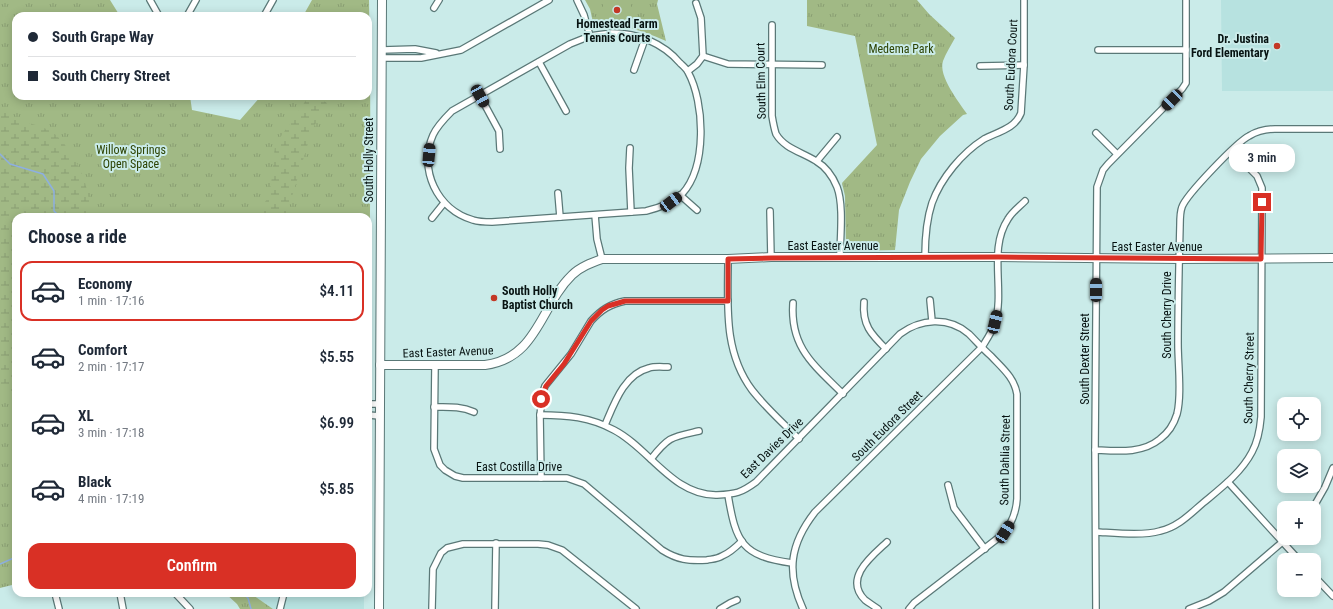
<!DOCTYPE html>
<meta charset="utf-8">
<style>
body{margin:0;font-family:"Roboto Condensed",sans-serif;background:#f6f6f7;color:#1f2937;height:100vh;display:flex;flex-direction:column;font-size:15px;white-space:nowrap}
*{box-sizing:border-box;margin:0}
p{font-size:13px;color:#747a83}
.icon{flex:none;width:22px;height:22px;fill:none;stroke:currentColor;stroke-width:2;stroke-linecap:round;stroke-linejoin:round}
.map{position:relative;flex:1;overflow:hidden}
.drawer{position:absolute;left:12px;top:213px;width:360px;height:384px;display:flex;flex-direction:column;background:#fff;border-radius:12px;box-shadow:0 2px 10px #0003}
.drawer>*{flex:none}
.hud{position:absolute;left:12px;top:12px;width:360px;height:88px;border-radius:12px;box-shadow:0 2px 10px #0003;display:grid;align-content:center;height:88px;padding:0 16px;background:#fff}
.fabs{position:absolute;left:1277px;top:397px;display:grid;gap:8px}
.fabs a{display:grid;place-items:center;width:44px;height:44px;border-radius:8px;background:#fff;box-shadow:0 2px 10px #0003;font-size:20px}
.end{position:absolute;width:18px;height:18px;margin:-9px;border:5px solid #d93025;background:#fff;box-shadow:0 0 0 2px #fff}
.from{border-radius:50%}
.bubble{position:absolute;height:28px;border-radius:12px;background:#fff;box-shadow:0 2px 10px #0003;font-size:13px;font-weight:600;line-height:28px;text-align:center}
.car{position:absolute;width:12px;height:24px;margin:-12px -6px;border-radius:5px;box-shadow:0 0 3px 1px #0007;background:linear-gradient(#222 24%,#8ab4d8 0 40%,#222 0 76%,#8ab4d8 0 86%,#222 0)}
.hud b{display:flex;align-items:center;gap:14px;height:38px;font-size:15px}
.hud b+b{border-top:1px solid #e0e1e3}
.hud i{width:10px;height:10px;background:#1f2937}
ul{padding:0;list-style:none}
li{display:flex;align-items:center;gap:12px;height:60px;margin:0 8px 6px;padding:0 8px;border:2px solid transparent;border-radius:12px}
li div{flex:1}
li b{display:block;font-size:15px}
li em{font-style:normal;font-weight:600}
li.on{border-color:#d93025}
li>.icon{width:36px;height:36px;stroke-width:1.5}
h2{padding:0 16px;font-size:18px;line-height:48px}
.action{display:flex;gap:8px;margin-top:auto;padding:8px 16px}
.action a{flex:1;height:46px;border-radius:12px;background:#d93025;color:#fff;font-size:16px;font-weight:600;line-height:46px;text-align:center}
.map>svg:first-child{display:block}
.built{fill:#b7e2e0}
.grass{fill:url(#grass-tufts)}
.wetland{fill:url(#wetland-marsh)}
.pitch{fill:#a1b985}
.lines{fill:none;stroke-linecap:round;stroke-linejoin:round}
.stream{stroke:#8dafe1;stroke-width:1.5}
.street-casing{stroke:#5a7877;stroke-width:8}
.secondary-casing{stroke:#5a7877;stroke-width:10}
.street{stroke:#fff;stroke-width:5.5}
.secondary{stroke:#fff;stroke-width:8}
.route{stroke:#d93025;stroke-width:5}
.poi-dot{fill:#c33725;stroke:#caebe9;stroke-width:1.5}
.labels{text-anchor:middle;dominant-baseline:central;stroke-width:4;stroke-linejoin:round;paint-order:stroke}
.poi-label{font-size:12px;font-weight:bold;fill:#071312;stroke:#caebe9}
.park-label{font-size:12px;fill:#2c4202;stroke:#caebe9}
.street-label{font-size:12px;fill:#071312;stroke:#caebe9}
</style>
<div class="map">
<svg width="1333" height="609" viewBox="0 0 1333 609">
<defs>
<pattern id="grass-tufts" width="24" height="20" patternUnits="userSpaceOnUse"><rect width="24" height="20" fill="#a1b985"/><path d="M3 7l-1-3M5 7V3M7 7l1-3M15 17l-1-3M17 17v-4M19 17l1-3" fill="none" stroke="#899e72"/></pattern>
<pattern id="wetland-marsh" width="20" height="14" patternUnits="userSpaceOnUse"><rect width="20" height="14" fill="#a1b985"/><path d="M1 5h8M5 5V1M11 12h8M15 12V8" fill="none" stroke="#899e72"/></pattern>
</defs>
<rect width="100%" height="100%" fill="#caebe9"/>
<g class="built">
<polygon points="1221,0 1333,0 1333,91 1222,91"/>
<polygon points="250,593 364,593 364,609 273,609"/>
</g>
<g class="grass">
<path d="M0 0H110L120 16H16V96H190L192 110 240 120 261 96H368V16H303L312 0H369C371 106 371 212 368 318V217H16V584L0 588Z"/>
<path d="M585 0H658L657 4 666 41C652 35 638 29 623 27 614 27 603 32 594 27L590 9Z"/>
<path d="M807 0H917L929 14 955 38C951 45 946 53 943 61 938 76 959 102 967 114L963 115 940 136 921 159 910 182 899 210 895 250 848 251 846 248 845 196 842 183 877 145 855 36 807 26Z"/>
<polygon points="225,593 250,593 273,609 240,609 237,604"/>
</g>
<g class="wetland">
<polygon points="309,96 315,96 327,103 312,130 286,217 254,217 270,195 275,145"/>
<path d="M0 107C15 124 34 121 52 132 67 142 84 173 87 190 89 200 90 208 94 217H16V395L0 390Z"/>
</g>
<polygon class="pitch" points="603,0 631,0 631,20 603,19"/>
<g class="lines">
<g class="stream">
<polyline points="0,154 10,164 43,174 54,191 54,211 60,217"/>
<polyline points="0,564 16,557"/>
<polyline points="242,593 248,598 251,609"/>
</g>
<defs>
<g id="street">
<polyline points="150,0 159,16"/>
<polyline points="577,0 584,15 590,36"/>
<polyline points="434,8 439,0"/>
<polyline points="187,16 196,0"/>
<polyline points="264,16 273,0"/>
<path d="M772 25V116C773 122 774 128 776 134 785 149 802 152 816 161 826 167 833 177 837 187 844 205 840 238 840 258"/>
<path d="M612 33C638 33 663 43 680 63 682 65 686 68 688 72 705 103 707 167 682 194 672 203 659 208 646 211L492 222C485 222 479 222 473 220 437 210 418 169 433 135 437 126 445 118 452 111L570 44 590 36Z"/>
<polyline points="382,50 415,49 436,53"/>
<polyline points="1098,50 1186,50"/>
<polyline points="703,56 728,64 822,65"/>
<polyline points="382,58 421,58 461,50 549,0"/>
<polyline points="539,62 566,111"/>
<polyline points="980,66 1024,65"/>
<polyline points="634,70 645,39"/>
<polyline points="688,71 697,64 703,56 701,18 696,3"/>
<polyline points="480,96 499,131 500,149"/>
<polyline points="1096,133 1117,154"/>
<polyline points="630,148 629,168 631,212"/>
<polyline points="817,161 837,137"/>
<polyline points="558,193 560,217"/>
<polyline points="680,195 697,210"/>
<polyline points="770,211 771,257"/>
<polyline points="595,215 597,239 602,259"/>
<polyline points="432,218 444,203"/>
<path d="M925 258C925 240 926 221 932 203 941 178 962 153 984 139 997 132 1015 129 1021 113L1024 65V0"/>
<path d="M728 259C728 305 723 351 752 390 766 408 783 423 799 439"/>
<polyline points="930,300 932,321"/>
<path d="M864 302C862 325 871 334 886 349"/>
<path d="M793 303C790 348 814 365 843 394"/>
<path d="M435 365 434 449 440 465 445 470 455 476 463 478H567L584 484 662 550C678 560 688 561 707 560 712 559 717 559 722 556 730 553 736 547 742 541"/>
<polyline points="368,404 380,404"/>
<path d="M434 407C448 407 461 406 474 412"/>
<polyline points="368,415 380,416"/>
<path d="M540 415C567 415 590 417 614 430 649 448 673 496 717 495 736 494 741 493 756 482L900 334C920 319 948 316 969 334 976 341 983 349 991 356 1002 368 1014 377 1017 394V499C1016 513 1012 524 1002 535L914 603 909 609"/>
<path d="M605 425C614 404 624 374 649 368 655 366 662 367 668 367"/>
<path d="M1095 450C1117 451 1142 454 1160 439 1168 433 1174 424 1177 414 1182 395 1178 365 1178 344 1178 304 1179 265 1180 225 1180 219 1180 212 1182 207 1186 195 1237 142 1249 136 1257 131 1266 129 1275 129H1333"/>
<path d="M651 459C669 436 672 437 699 431"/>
<path d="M541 478 540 415 543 392 545 386 571 354 591 321C601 310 610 304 625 301H728"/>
<polyline points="1228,482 1299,560"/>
<polyline points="948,485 954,508 985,549"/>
<path d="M728 495C736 543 742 556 792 563"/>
<polyline points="1313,508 1325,487 1333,468"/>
<path d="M1096 532C1115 533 1143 536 1160 531 1178 527 1190 514 1203 503 1221 488 1241 473 1252 452 1258 441 1260 429 1261 417L1262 188 1257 176 1232 151"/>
<polyline points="1314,576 1333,596"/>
<polyline points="55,593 59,609"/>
<polyline points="120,593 123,609"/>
<polyline points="175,593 190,609"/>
<polyline points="280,609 284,593"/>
<polyline points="432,609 433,569 441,553 447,548 463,544 538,544 548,545 562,550 636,609"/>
<polyline points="495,609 496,543"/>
<polyline points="720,609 730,603 737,600"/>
<path d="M803 609C786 572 790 544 815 512L982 347C987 339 992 332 995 323 1005 290 988 249 1008 219 1012 212 1019 207 1025 201"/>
<path d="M878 609C874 606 869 603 865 600 843 578 872 556 887 542"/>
<polyline points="1096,609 1095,450 1097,187 1103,170 1108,164 1182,89 1186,83 1186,0"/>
<polyline points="1189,609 1209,601 1224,592 1287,538"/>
</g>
<g id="secondary">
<path d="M380 365H485C538 358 540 306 572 275 580 267 591 263 602 259H728L771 257H998L1179 259 1333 258"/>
<polyline points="379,609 382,0"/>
</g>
</defs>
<use href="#street" class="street-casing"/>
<use href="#secondary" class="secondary-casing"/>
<use href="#street" class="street"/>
<use href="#secondary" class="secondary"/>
</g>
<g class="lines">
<polyline class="route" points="541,399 546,386 564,364 591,321 602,310 608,306 625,301 728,301 728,259 771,258 998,257 1261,259 1262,202"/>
</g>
<g class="poi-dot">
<circle cx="617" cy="10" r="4"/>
<circle cx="1277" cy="46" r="4"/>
<circle cx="494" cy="298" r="4"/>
</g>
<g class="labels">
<g class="poi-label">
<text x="617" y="24">Homestead Farm<tspan x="617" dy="14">Tennis Courts</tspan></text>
<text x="1269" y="39" text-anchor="end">Dr. Justina<tspan x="1269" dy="14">Ford Elementary</tspan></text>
<text x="502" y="291" text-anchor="start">South Holly<tspan x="502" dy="14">Baptist Church</tspan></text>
</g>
<g class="park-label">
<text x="901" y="49">Medema Park</text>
<text x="131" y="150">Willow Springs<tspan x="131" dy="14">Open Space</tspan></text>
</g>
<g class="street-label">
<text transform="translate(1011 65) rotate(-87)">South Eudora Court</text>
<text transform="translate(761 81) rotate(-91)">South Elm Court</text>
<text transform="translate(369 160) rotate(-90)">South Holly Street</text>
<text x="833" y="246">East Easter Avenue</text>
<text x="1157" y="247">East Easter Avenue</text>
<text transform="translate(1167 315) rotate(-90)">South Cherry Drive</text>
<text transform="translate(448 352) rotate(-2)">East Easter Avenue</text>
<text transform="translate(1085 359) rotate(-90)">South Dexter Street</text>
<text transform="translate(1249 378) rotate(-89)">South Cherry Street</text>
<text transform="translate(887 426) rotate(-45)">South Eudora Street</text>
<text transform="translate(772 448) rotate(-44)">East Davies Drive</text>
<text transform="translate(1005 460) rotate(-89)">South Dahlia Street</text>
<text x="519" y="467">East Costilla Drive</text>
</g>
</g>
</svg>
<div class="fabs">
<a><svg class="icon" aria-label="locate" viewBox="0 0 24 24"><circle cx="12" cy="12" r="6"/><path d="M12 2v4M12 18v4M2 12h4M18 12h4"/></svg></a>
<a><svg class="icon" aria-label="layers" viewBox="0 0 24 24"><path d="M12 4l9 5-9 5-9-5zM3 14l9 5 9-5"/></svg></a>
<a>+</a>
<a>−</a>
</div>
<i class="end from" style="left:541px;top:399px"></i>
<i class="end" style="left:1262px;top:202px"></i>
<div class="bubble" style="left:1229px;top:144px;width:66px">3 min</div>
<i class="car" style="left:480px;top:96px;rotate:151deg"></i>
<i class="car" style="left:1172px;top:100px;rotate:225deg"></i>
<i class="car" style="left:429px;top:155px;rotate:5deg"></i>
<i class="car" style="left:671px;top:202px;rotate:53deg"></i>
<i class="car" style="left:1096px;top:290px;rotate:0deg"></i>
<i class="car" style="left:995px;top:322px;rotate:13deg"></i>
<i class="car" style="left:1005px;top:532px;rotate:32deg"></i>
<div class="hud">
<b><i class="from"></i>South Grape Way</b>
<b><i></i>South Cherry Street</b>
</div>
<section class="drawer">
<h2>Choose a ride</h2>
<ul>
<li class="on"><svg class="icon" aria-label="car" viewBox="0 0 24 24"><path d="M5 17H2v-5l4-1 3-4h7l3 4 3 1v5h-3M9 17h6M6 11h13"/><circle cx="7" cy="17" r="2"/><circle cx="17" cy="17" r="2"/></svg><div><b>Economy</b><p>1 min · 17:16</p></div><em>$4.11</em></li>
<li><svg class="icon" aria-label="car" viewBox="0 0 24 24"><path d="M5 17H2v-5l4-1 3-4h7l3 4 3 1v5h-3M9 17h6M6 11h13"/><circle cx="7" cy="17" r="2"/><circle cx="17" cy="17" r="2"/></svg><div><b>Comfort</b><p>2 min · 17:17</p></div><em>$5.55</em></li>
<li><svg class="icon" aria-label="car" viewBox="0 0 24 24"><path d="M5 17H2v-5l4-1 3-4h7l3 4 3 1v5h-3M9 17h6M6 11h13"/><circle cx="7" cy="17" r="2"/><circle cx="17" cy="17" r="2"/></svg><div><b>XL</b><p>3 min · 17:18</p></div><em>$6.99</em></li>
<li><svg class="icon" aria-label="car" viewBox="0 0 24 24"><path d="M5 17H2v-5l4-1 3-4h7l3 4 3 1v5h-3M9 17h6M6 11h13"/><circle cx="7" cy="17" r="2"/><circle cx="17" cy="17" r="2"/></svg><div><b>Black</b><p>4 min · 17:19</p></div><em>$5.85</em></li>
</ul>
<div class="action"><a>Confirm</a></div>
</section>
</div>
